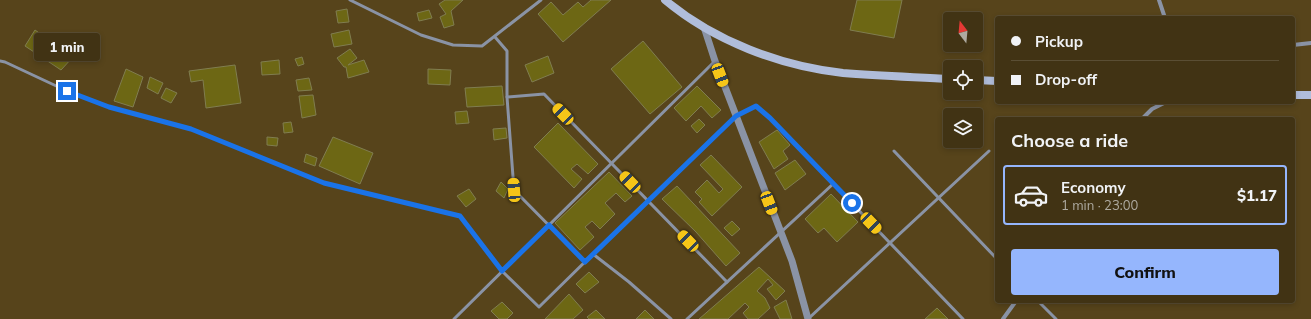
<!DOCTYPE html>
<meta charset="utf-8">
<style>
body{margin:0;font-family:Mulish,sans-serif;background:#4c3f22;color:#f1f3f6;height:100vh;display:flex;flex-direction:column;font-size:15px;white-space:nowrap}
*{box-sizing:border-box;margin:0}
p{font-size:13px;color:#aeaaa0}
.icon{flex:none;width:22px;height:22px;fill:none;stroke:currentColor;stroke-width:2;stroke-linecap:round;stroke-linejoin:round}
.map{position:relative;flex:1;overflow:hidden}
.sheet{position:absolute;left:995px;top:117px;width:300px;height:186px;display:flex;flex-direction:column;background:#413314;border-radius:4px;box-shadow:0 2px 6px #0003,0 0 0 1px #5a4e34}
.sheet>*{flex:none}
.banner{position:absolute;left:995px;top:16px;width:300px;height:88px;border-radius:4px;box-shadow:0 2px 6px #0003,0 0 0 1px #5a4e34;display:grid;align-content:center;height:88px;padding:0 16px;background:#413314}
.needle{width:26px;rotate:344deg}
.controls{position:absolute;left:943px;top:12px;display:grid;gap:8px}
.controls a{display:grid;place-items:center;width:40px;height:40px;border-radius:4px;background:#413314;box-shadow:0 2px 6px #0003,0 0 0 1px #5a4e34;font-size:20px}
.end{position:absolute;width:18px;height:18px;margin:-9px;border:5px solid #1a73e8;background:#fff;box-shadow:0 0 0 2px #fff}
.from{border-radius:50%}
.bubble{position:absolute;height:28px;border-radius:4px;background:#413314;box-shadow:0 2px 6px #0003,0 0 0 1px #5a4e34;font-size:13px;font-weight:800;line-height:28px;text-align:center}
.car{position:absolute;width:12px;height:24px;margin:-12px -6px;border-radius:5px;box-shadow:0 0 3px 1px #0007;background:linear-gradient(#f5c518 24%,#345 0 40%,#f5c518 0 76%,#345 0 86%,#f5c518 0)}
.banner b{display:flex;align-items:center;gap:14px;height:38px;font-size:15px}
.banner b+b{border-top:1px solid #5a4e34}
.banner i{width:10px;height:10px;background:#f1f3f6}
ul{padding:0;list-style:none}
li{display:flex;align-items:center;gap:12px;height:60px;margin:0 8px 6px;padding:0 8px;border:2px solid #5a4e34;border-radius:4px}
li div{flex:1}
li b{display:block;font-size:15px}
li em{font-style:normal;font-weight:800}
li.selected{border-color:#95b6fd}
li>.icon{width:36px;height:36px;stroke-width:1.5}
h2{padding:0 16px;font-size:18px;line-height:48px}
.cta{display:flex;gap:8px;margin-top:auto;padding:8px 16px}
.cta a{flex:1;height:46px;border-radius:4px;background:#95b6fd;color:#111;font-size:16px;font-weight:800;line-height:46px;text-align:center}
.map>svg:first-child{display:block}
.building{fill:#6d6714;stroke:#807d50}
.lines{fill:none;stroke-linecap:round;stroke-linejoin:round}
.service{stroke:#8a93a5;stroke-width:3}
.minor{stroke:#8a93a5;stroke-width:4}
.tertiary{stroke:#8a93a5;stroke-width:7}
.secondary{stroke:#b0bdda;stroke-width:8}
.route{stroke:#1a73e8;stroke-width:5}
</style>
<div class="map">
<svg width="1311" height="319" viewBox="0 0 1311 319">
<rect width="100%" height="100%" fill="#57441b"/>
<g class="building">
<polygon points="445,0 463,0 451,11 454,25 444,28 440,17 446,14 439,4"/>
<polygon points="591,0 611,0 563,42 538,14 551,2 563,15 578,2 583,7"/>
<polygon points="857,0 902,0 894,38 850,30"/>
<polygon points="347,9 349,22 338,23 336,11"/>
<polygon points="429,10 432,18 419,21 417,13"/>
<polygon points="35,30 73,57 61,70 25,46"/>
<polygon points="349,30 352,44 334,47 331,34"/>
<polygon points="643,41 682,87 650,114 611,69"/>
<polygon points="350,49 357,58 348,65 364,60 369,72 348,78 346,67 344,67 337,58"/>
<polygon points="548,56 554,73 532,82 525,65"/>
<polygon points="302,57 304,64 298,66 295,59"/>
<polygon points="279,60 280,74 262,75 261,62"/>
<polygon points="235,65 241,103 206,108 203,80 191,82 189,71"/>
<polygon points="126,69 143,77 133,107 114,101"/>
<polygon points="428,69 451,70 450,85 428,84"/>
<polygon points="150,77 163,83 158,94 147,88"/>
<polygon points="309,78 312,90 298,91 296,80"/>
<polygon points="502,86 504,105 467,107 465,88"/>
<polygon points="697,86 721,110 712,118 701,106 686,121 674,108"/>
<polygon points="166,88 177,93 171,103 161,98"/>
<polygon points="313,95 316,115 302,118 299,96"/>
<polygon points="467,111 469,123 456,124 455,112"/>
<polygon points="699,119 705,125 697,133 691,126"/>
<polygon points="291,122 293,132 284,133 283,123"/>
<polygon points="558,123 598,164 588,174 577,164 571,169 582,179 574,188 534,147"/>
<polygon points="506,128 507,138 494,140 493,129"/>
<polygon points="777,130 790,145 783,151 788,159 774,169 759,142"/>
<polygon points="267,137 278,138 277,146 267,145"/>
<polygon points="333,137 373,153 360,184 319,166"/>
<polygon points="306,154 317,158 315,166 304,162"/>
<polygon points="711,155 742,187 712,216 699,202 702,199 695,192 707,180 719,193 723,189 700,165"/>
<polygon points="795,160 806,174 785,190 775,173"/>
<polygon points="609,172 632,196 625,202 616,193 605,203 615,214 600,229 592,221 585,227 594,237 580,250 555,223"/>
<polygon points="501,182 508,189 504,198 496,191"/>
<polygon points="677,186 740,253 726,266 696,232 662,199"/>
<polygon points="469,189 476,199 466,207 457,196"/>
<polygon points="831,194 858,222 837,242 824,228 818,233 805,219"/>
<polygon points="732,221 740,229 732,236 724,228"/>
<polygon points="759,267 785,291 776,300 767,289 773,285 768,279 757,291 765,298 770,308 758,319 748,319 743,313 749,307 745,303 728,319 699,319"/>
<polygon points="589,272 599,282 585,293 576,284"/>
<polygon points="569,294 583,310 573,319 545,319"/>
<polygon points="786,300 792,319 780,319 774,307"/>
<polygon points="502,302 513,313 507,319 499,319 491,311"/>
<polygon points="937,308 948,319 925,319"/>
<polygon points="596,310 605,319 589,319 587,317"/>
<polygon points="645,310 654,319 636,319"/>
</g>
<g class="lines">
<g class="service">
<polyline points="350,0 421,35 453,45 482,46 541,0"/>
<polyline points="495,37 507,51 507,97 514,190 585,262"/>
<polyline points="0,61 5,62 67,91 109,107 191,129 324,183 460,216 502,271 539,307 593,254 629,282 671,319"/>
<polyline points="507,97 544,94 727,282"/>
<polyline points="894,151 997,259"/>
<polyline points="593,254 736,116 756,106 770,118 963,319"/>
<polyline points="1038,301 1056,319"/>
<polyline points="809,318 989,151"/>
<polyline points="454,319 714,62"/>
<polyline points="687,319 833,184"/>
</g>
<g class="minor">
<polyline points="1159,0 1165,18"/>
<polyline points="1293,45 1311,43"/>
<polyline points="1142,119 1152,109 1166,102"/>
<polyline points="1003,319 1016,301"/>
</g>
<polyline class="tertiary" points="704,27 715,61 792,261 808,319"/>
<g class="secondary">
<path d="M665 0C714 41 780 66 843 73 879 76 915 77 950 79"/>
<polyline points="976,80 997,81"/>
<polyline points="1293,95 1311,95"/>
</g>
</g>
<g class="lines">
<polyline class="route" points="67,91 109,107 191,129 324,183 460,216 502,271 549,225 585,262 736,116 756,106 770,118 852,203"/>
</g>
</svg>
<div class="controls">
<a><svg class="needle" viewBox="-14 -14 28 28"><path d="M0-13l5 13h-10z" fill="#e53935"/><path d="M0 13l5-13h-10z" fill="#aeaaa0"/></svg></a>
<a><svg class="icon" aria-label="locate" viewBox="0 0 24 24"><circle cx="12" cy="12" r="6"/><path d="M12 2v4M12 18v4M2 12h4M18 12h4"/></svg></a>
<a><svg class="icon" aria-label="layers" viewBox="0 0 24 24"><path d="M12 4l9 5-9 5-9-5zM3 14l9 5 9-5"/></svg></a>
</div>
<i class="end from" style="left:852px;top:203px"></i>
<i class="end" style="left:67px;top:91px"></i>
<div class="bubble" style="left:34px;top:33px;width:66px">1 min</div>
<i class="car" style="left:720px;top:75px;rotate:159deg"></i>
<i class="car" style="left:563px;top:114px;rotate:316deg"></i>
<i class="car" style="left:630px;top:182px;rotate:316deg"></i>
<i class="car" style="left:514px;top:190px;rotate:356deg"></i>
<i class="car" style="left:769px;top:203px;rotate:159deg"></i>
<i class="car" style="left:871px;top:223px;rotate:136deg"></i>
<i class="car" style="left:688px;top:241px;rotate:316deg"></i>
<div class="banner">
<b><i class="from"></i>Pickup</b>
<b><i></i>Drop-off</b>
</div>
<section class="sheet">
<h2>Choose a ride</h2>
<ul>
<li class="selected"><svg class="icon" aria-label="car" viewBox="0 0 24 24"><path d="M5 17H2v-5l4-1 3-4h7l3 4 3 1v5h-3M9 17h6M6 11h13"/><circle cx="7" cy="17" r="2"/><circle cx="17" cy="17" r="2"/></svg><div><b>Economy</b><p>1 min · 23:00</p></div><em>$1.17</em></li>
</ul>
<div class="cta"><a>Confirm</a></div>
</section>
</div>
